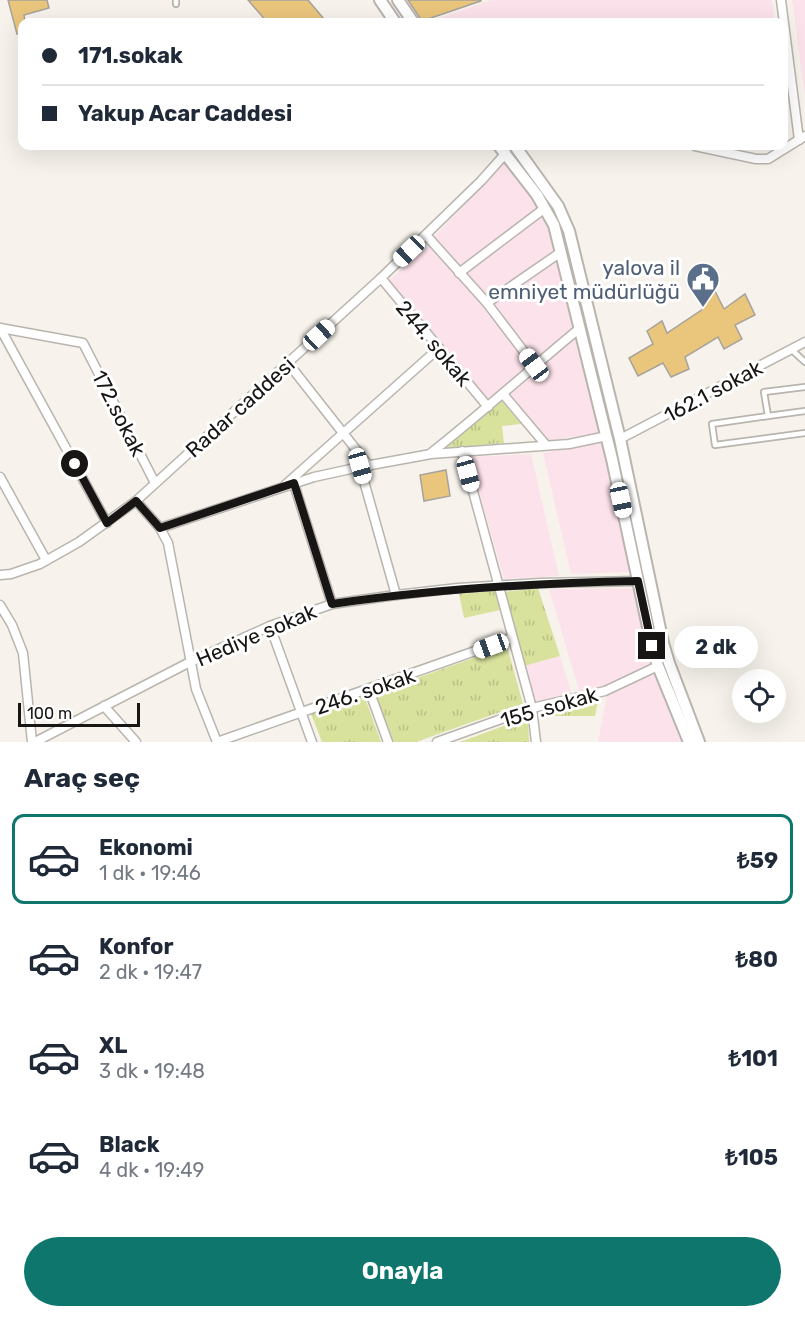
<!DOCTYPE html>
<html lang="tr">
<meta charset="utf-8">
<style>
body{margin:0;font-family:Rubik,sans-serif;background:#f6f6f7;color:#1f2937;height:100vh;display:flex;flex-direction:column;font-size:22px;white-space:nowrap}
*{box-sizing:border-box;margin:0}
p{font-size:20px;color:#747a83}
.icon{flex:none;width:33px;height:33px;fill:none;stroke:currentColor;stroke-width:2;stroke-linecap:round;stroke-linejoin:round}
.map{position:relative;height:742px;overflow:hidden}
.drawer{display:flex;flex-direction:column;background:#fff;flex:1}
.drawer>*{flex:none}
.banner{position:absolute;left:18px;top:18px;width:770px;height:132px;border-radius:12px;box-shadow:0 6px 24px #0002;display:grid;align-content:center;height:132px;padding:0 24px;background:#fff}
.tools{position:absolute;left:732px;top:669px;display:grid;gap:12px}
.tools a{display:grid;place-items:center;width:54px;height:54px;border-radius:50%;background:#fff;box-shadow:0 6px 24px #0002;font-size:30px}
.scale{position:absolute;left:18px;bottom:15px;width:122px;box-sizing:border-box;padding-left:6px;border:3px solid #171614;border-top:0;font-size:16px;line-height:21px;white-space:nowrap;color:#171614;-webkit-text-stroke:4px #fff;paint-order:stroke}
.end{position:absolute;width:27px;height:27px;margin:-14px;border:8px solid #171614;background:#fff;box-shadow:0 0 0 3px #fff}
.from{border-radius:50%}
.bubble{position:absolute;height:42px;border-radius:21px;background:#fff;box-shadow:0 6px 24px #0002;font-size:20px;font-weight:700;line-height:42px;text-align:center}
.car{position:absolute;width:18px;height:36px;margin:-18px -9px;border-radius:8px;box-shadow:0 0 4px 2px #0007;background:linear-gradient(#fff 24%,#345 0 40%,#fff 0 76%,#345 0 86%,#fff 0)}
.banner b{display:flex;align-items:center;gap:21px;height:57px;font-size:22px}
.banner b+b{border-top:2px solid #e0e1e3}
.banner i{width:15px;height:15px;background:#1f2937}
ul{padding:0;list-style:none}
li{display:flex;align-items:center;gap:18px;height:90px;margin:0 12px 9px;padding:0 12px;border:3px solid transparent;border-radius:12px}
li div{flex:1}
li b{display:block;font-size:22px}
li em{font-style:normal;font-weight:700}
li.selected{border-color:#0f766e}
li>.icon{width:54px;height:54px;stroke-width:1.5}
h2{padding:0 24px;font-size:27px;line-height:72px}
.action{display:flex;gap:12px;margin-top:auto;padding:12px 24px}
.action a{flex:1;height:69px;border-radius:36px;background:#0f766e;color:#fff;font-size:24px;font-weight:700;line-height:69px;text-align:center}
.map>svg:first-child{display:block}
.commercial{fill:#fce2ea}
.grass{fill:url(#grass-tufts)}
.building{fill:#eac57c;stroke:#a6a39c;stroke-width:1.5}
.lines{fill:none;stroke-linecap:round;stroke-linejoin:round}
.service-casing{stroke:#b9b5ae;stroke-width:8}
.minor-casing{stroke:#b9b5ae;stroke-width:11}
.tertiary-casing{stroke:#b9b5ae;stroke-width:14}
.service{stroke:#fff;stroke-width:4.5}
.minor{stroke:#fff;stroke-width:8}
.tertiary{stroke:#fff;stroke-width:10}
.route{stroke:#171614;stroke-width:8}
.labels{text-anchor:middle;dominant-baseline:central;stroke-width:6;stroke-linejoin:round;paint-order:stroke}
.service-label{font-size:21px;fill:#4e5e75;stroke:#fff;text-anchor:end}
.street-label{font-size:21px;fill:#171614;stroke:#fff}
</style>
<div class="map">
<svg width="805" height="742" viewBox="0 0 805 742">
<defs>
<pattern id="grass-tufts" width="24" height="20" patternUnits="userSpaceOnUse" patternTransform="scale(1.5)"><rect width="24" height="20" fill="#d9e29c"/><path d="M3 7l-1-3M5 7V3M7 7l1-3M15 17l-1-3M17 17v-4M19 17l1-3" fill="none" stroke="#bac186"/></pattern>
</defs>
<rect width="100%" height="100%" fill="#f7f3ec"/>
<g class="commercial">
<polygon points="491,0 772,0 775,22 429,22"/>
<polygon points="792,0 805,0 805,97"/>
<polygon points="506,161 541,207 459,266 433,238"/>
<polygon points="542,213 559,251 488,299 464,273"/>
<polygon points="431,244 487,307 530,365 488,401 388,281"/>
<polygon points="558,260 573,327 535,361 492,304"/>
<polygon points="574,337 600,432 547,441 509,395"/>
<polygon points="604,442 630,572 571,574 543,453"/>
<polygon points="531,454 559,576 504,579 469,457"/>
<polygon points="634,588 651,665 604,688 580,694 549,589"/>
<polygon points="560,656 572,695 536,704 524,666"/>
<polygon points="656,670 685,742 598,742 607,695"/>
</g>
<g class="grass">
<polygon points="502,401 521,424 502,426 504,443 446,448"/>
<polygon points="538,588 560,656 524,666 503,592"/>
<polygon points="495,591 500,610 464,618 459,594"/>
<polygon points="507,646 523,704 416,742 394,742 375,693"/>
<polygon points="364,695 381,742 322,742 311,714"/>
<polygon points="599,697 595,716 541,716"/>
<polygon points="528,717 529,742 460,742"/>
</g>
<g class="building">
<polygon points="8,0 47,0 49,8 24,15 25,22 22,22 22,32 17,34"/>
<polygon points="248,0 308,0 324,19 321,22 267,22"/>
<polygon points="408,0 481,0 481,1 422,21"/>
<polygon points="715,291 724,309 745,294 755,315 735,325 742,339 724,349 718,337 685,357 689,369 671,377 663,363 638,376 629,358 653,344 647,331 662,321 667,333 703,309 698,300"/>
<polygon points="446,470 450,496 424,501 420,475"/>
</g>
<g class="lines">
<defs>
<g id="service">
<polyline points="176,0 176,4"/>
<polyline points="792,350 805,362"/>
<polyline points="805,387 764,392 768,416 712,424 715,445 805,433"/>
<polyline points="768,416 805,411"/>
</g>
<g id="minor">
<polyline points="781,0 799,140"/>
<polyline points="695,146 756,159 768,159 805,136"/>
<polyline points="426,235 487,303 534,365"/>
<polyline points="459,273 545,208"/>
<polyline points="381,278 488,407"/>
<polyline points="487,303 561,252"/>
<polyline points="0,328 83,343 155,483"/>
<polyline points="0,328 107,523"/>
<polyline points="288,363 369,466"/>
<polyline points="503,394 546,445"/>
<polyline points="620,439 805,342"/>
<polyline points="462,451 532,708 536,742"/>
<path d="M431 453C482 413 530 369 580 328"/>
<polyline points="360,467 396,595"/>
<polyline points="0,477 46,560"/>
<polyline points="294,484 332,604"/>
<polyline points="285,485 439,348"/>
<polyline points="136,501 160,528 168,543 196,689 217,742"/>
<polyline points="160,528 314,477 360,467 431,454 569,444 607,436"/>
<polyline points="0,575 11,574 40,564 79,542 136,501 381,278 481,181 506,153"/>
<polyline points="0,605 12,625 23,653 32,742"/>
<polyline points="270,626 312,742"/>
<polyline points="369,690 388,742"/>
<polyline points="104,706 136,742"/>
<polyline points="35,742 190,662 270,626 332,604 396,595 458,588 540,583 638,581"/>
<polyline points="217,742 512,638"/>
<polyline points="437,742 532,708 605,691 658,666"/>
</g>
<g id="tertiary">
<polyline points="380,0 395,22"/>
<polyline points="398,0 413,22"/>
<polyline points="499,146 537,195 554,225 612,459 652,646 658,666 689,742"/>
<polyline points="515,146 558,206 569,231 620,439 663,643 669,663 699,742"/>
</g>
</defs>
<use href="#service" class="service-casing"/>
<use href="#minor" class="minor-casing"/>
<use href="#tertiary" class="tertiary-casing"/>
<use href="#service" class="service"/>
<use href="#minor" class="minor"/>
<use href="#tertiary" class="tertiary"/>
</g>
<g class="lines">
<path class="route" d="M75 464 107 523 136 501 160 528 294 483 332 604C434 589 535 583 638 581L652 646"/>
</g>
<defs>
<symbol id="civic-pin" viewBox="-11 -11 22 30"><path d="M0 17L-7.5 6A9.5 9.5 0 1 1 7.5 6Z" fill="#5c6f8a" stroke="#fff"/><path d="M-.6-6.5H3V-4.5H.6V-3L4-1V1h2V6H-6V1h2V-1L-.6-3ZM-1.2 2.5V6h2.4V2.5Z" fill="#fff"/></symbol>
</defs>
<g fill-rule="evenodd">
<use href="#civic-pin" x="684" y="260" width="38" height="52"/>
</g>
<g class="labels">
<g class="service-label">
<text x="680" y="267">yalova il<tspan x="680" dy="24">emniyet müdürlüğü</tspan></text>
</g>
<g class="street-label">
<text transform="translate(434 343) rotate(50)">244. sokak</text>
<text transform="translate(713 391) rotate(-28)">162.1 sokak</text>
<text transform="translate(240 407) rotate(-42)">Radar caddesi</text>
<text transform="translate(119 413) rotate(63)">172.sokak</text>
<text transform="translate(256 635) rotate(-23)">Hediye sokak</text>
<text transform="translate(365 691) rotate(-19)">246. sokak</text>
<text transform="translate(549 707) rotate(-16)">155 .sokak</text>
</g>
</g>
</svg>
<div class="tools">
<a><svg class="icon" aria-label="locate" viewBox="0 0 24 24"><circle cx="12" cy="12" r="6"/><path d="M12 2v4M12 18v4M2 12h4M18 12h4"/></svg></a>
</div>
<div class="scale">100 m</div>
<i class="end from" style="left:75px;top:464px"></i>
<i class="end" style="left:652px;top:646px"></i>
<div class="bubble" style="left:674px;top:626px;width:84px">2 dk</div>
<i class="car" style="left:409px;top:251px;rotate:226deg"></i>
<i class="car" style="left:319px;top:335px;rotate:47deg"></i>
<i class="car" style="left:534px;top:365px;rotate:323deg"></i>
<i class="car" style="left:360px;top:466px;rotate:164deg"></i>
<i class="car" style="left:468px;top:474px;rotate:165deg"></i>
<i class="car" style="left:621px;top:500px;rotate:168deg"></i>
<i class="car" style="left:491px;top:646px;rotate:250deg"></i>
<div class="banner">
<b><i class="from"></i>171.sokak</b>
<b><i></i>Yakup Acar Caddesi</b>
</div>
</div>
<section class="drawer">
<h2>Araç seç</h2>
<ul>
<li class="selected"><svg class="icon" aria-label="car" viewBox="0 0 24 24"><path d="M5 17H2v-5l4-1 3-4h7l3 4 3 1v5h-3M9 17h6M6 11h13"/><circle cx="7" cy="17" r="2"/><circle cx="17" cy="17" r="2"/></svg><div><b>Ekonomi</b><p>1 dk · 19:46</p></div><em>₺59</em></li>
<li><svg class="icon" aria-label="car" viewBox="0 0 24 24"><path d="M5 17H2v-5l4-1 3-4h7l3 4 3 1v5h-3M9 17h6M6 11h13"/><circle cx="7" cy="17" r="2"/><circle cx="17" cy="17" r="2"/></svg><div><b>Konfor</b><p>2 dk · 19:47</p></div><em>₺80</em></li>
<li><svg class="icon" aria-label="car" viewBox="0 0 24 24"><path d="M5 17H2v-5l4-1 3-4h7l3 4 3 1v5h-3M9 17h6M6 11h13"/><circle cx="7" cy="17" r="2"/><circle cx="17" cy="17" r="2"/></svg><div><b>XL</b><p>3 dk · 19:48</p></div><em>₺101</em></li>
<li><svg class="icon" aria-label="car" viewBox="0 0 24 24"><path d="M5 17H2v-5l4-1 3-4h7l3 4 3 1v5h-3M9 17h6M6 11h13"/><circle cx="7" cy="17" r="2"/><circle cx="17" cy="17" r="2"/></svg><div><b>Black</b><p>4 dk · 19:49</p></div><em>₺105</em></li>
</ul>
<div class="action"><a>Onayla</a></div>
</section>
